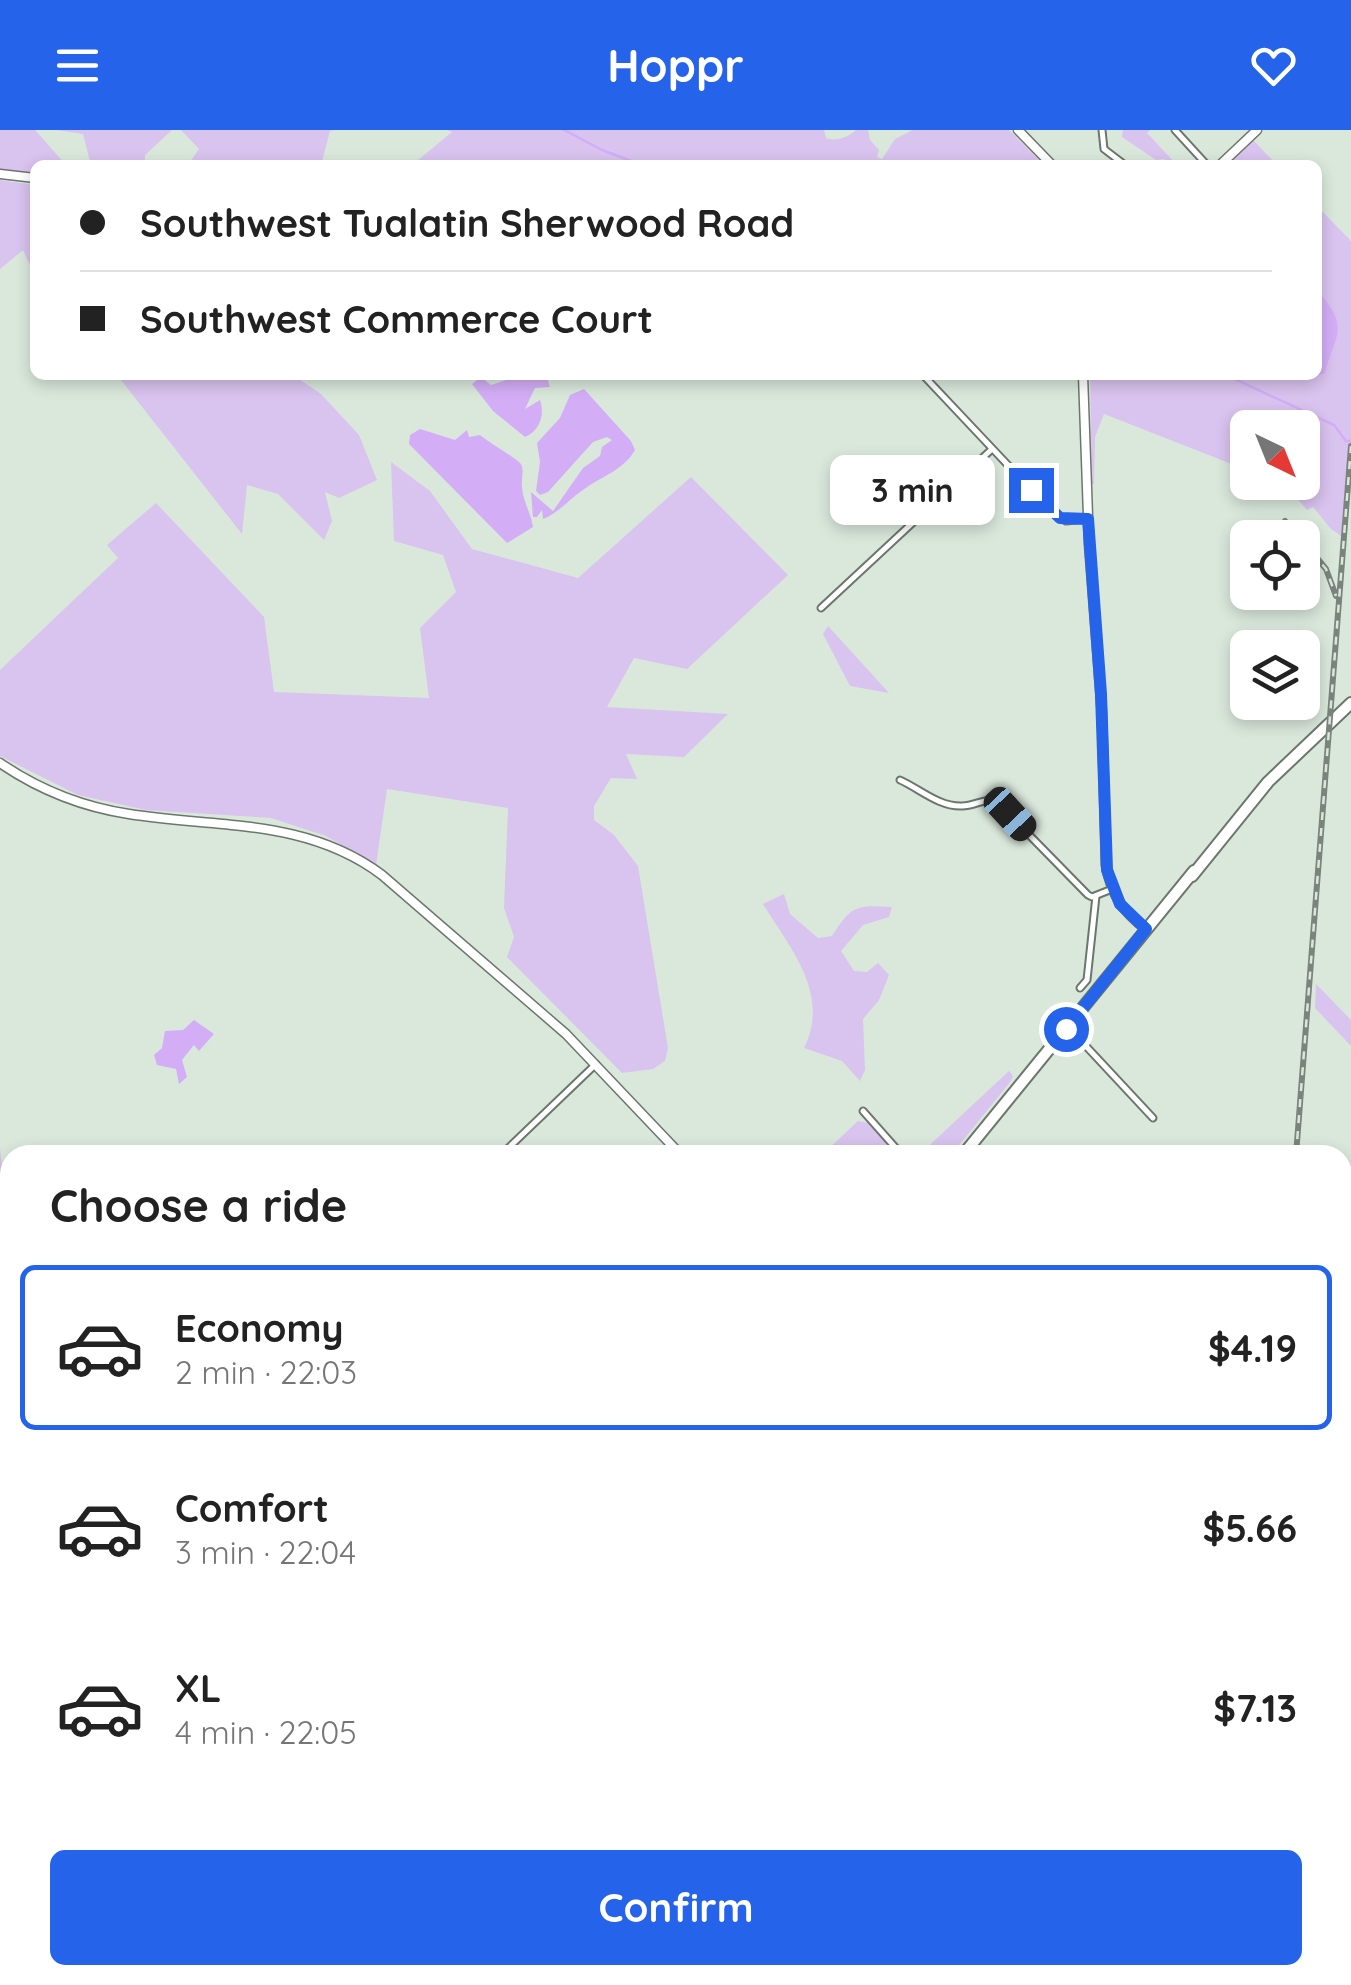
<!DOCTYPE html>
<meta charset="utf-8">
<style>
body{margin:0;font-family:Quicksand,sans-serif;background:#f6f6f6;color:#222;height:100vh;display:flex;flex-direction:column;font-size:38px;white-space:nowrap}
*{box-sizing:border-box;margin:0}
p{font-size:32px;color:#767676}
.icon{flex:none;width:55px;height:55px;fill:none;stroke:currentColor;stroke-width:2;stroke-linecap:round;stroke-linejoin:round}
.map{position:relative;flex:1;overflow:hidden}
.details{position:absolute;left:0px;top:1015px;width:1352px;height:840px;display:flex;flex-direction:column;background:#fff;border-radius:30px 30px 0 0;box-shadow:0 5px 15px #0003}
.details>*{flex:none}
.banner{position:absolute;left:30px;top:30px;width:1292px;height:220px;border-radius:15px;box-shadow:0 5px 15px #0003;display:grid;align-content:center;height:220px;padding:0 50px;background:#fff}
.needle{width:65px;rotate:137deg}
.controls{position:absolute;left:1230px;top:280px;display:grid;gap:20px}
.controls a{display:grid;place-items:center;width:90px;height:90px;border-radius:15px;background:#fff;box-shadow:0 5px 15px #0003;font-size:50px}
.end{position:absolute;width:45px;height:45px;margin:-22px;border:12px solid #2563eb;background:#fff;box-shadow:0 0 0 5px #fff}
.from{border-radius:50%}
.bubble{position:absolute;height:70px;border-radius:15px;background:#fff;box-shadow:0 5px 15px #0003;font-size:32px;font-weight:700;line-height:70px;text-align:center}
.car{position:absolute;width:30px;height:60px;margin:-30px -15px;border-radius:12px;box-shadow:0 0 8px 2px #0007;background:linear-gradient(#222 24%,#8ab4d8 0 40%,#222 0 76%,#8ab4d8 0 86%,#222 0)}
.banner b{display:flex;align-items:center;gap:35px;height:95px;font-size:38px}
.banner b+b{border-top:2px solid #e0e0e0}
.banner i{width:25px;height:25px;background:#222}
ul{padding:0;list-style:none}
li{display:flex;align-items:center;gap:30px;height:165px;margin:0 20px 15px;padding:0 30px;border:5px solid transparent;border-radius:15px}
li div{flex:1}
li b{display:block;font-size:38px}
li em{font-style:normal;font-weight:700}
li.selected{border-color:#2563eb}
li>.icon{width:90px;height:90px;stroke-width:1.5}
h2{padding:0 50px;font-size:45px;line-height:120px}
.cta{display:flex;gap:20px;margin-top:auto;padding:20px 50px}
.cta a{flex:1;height:115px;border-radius:15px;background:#2563eb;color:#fff;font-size:40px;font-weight:700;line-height:115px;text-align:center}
header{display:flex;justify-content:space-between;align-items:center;height:130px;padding:0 50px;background:#2563eb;color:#fff;font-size:45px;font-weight:700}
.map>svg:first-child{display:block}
.green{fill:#d9c3ef}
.water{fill:#d3aef6}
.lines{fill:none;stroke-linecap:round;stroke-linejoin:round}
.stream{stroke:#d3aef6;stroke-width:2.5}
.minor-casing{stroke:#6b776c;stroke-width:9}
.major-casing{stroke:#6b776c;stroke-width:11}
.highway-casing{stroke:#6b776c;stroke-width:14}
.minor{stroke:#fff;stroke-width:5}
.major{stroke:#fff;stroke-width:8}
.highway{stroke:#fff;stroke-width:10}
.rail-casing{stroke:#7a847c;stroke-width:6}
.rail{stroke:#dae8dc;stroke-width:2.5;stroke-dasharray:8;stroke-linecap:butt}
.route{stroke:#2563eb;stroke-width:12}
</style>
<header><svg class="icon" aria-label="menu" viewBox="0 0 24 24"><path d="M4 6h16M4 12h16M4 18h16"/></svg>Hoppr<svg class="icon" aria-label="heart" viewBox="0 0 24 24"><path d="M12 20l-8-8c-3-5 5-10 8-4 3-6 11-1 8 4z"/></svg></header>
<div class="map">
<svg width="1351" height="1855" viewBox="0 0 1351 1855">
<rect width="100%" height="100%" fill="#dae8dc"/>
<g class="green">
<polygon points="0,0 35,0 66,35 35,35 35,44 0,39"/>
<polygon points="56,0 172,0 145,25 145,35 91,35 83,4"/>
<polygon points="181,0 336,0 330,1 321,35 188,35 199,19"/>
<path d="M447 0H824L826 8C835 12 849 7 856 0H868L870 10 879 20 877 27 882 29 895 9 913 0H1009L1044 35H412L452 2Z"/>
<polygon points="1123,0 1150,0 1147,3 1177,35 1168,35 1164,29 1156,30 1122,7"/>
<polygon points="1253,10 1277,35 1227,35"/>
<polygon points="0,50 35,55 35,146 23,120 0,139"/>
<polygon points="1318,77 1351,111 1351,344 1347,346 1341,406 1331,399 1313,377 1307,380 1291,362 1277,361 1265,353 1302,352 1302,298 1248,298 1247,340 1104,284 1095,307 1094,354 1092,354 1090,245 1318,245"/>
<polygon points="117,245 293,245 321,264 359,305 377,350 339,368 325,362 332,391 324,410 278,364 247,355 242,404"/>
<polygon points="391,332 430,361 472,419 578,448 691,347 788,445 687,539 634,528 607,577 728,584 684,627 626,624 637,649 611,648 594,676 594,690 614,705 638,736 668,918 665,931 653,939 622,943 507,827 514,807 504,778 508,678 387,659 376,735 326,706 271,688 146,680 78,665 0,626 0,540 118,428 107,415 156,373 264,487 274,562 429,568 420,498 456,462 443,425 394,411"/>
<polygon points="828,496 889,563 850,556 823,504"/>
<path d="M784 764 790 784 818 808 832 806C852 775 856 775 892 777L889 787 863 795 841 821 854 841 867 842 878 833 889 845 879 870 863 889 865 940 860 951 842 931 804 918C831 864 790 818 763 774Z"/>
<polygon points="1316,854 1351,890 1351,916 1315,878"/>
<polygon points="1009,941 1013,946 1011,951 951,1025 919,1025"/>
<polygon points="858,991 868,993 896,1025 822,1025"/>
<polygon points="0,1017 8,1101 0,1109"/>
<polygon points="10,1190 10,1245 0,1222 0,1198"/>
<polygon points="1,1520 10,1530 10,1662 0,1672"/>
<polygon points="1343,1795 1351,1804 1351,1855 1289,1855 1280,1845 1342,1845"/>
</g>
<g class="water">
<path d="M1318 161C1351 199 1335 204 1325 243L1317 246Z"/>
<path d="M521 245H546L550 257 535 258 525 279 540 270C545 285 540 300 525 307L493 281 472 254 481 247 491 255Z"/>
<path d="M584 259 631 311 635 320C624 340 600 347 583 360 568 370 560 382 543 389L542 380 537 387H533L531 362 553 381 583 338 600 326 602 317 612 310 607 307 593 312 548 362 540 365 536 361 540 332 537 313 560 288 570 265Z"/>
<path d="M420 299 455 310 467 300 469 307 480 305C484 309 517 329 520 333 525 338 521 349 522 357 523 372 531 383 533 397L507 413 409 314 410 305Z"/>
<polygon points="194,890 214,904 199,921 194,915 182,930 187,947 179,954 176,939 157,935 154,925 162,918 165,901 183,900"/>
</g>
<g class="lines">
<g class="stream">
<polyline points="564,0 602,20 642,35"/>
<polyline points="1226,245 1334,295 1346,311 1351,311"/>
<polyline points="0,1638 10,1627"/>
<polyline points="809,1845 810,1855"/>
</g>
<defs>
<g id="minor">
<polyline points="1102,0 1104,19 1125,35"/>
<polyline points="1175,0 1207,35"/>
<polyline points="923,245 1055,385 1066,391 1088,389"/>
<polyline points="821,478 992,319"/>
<path d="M900 650C920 659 939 677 962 676 974 676 983 669 995 670L1088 765 1092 767 1112 759"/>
<polyline points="1080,858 1087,850 1096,766"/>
<polyline points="1066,899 1084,914 1153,988"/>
<polyline points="863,981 902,1025"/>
<polyline points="501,1025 596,934"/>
<polyline points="1342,1234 1351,1226"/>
<polyline points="0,1340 10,1348"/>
<polyline points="0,1381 10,1410"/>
<polyline points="1342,1438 1351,1444"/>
<polyline points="0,1463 10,1445"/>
<polyline points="1342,1669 1351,1676"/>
<polyline points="0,1698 10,1708"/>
<polyline points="0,1720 10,1710"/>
<polyline points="0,1793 10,1788"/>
<polyline points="0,1824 10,1835"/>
<polyline points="20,1845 28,1855"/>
<polyline points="92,1845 109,1855"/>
<polyline points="138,1845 148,1855"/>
<polyline points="676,1845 691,1855"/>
<polyline points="1023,1845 1033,1855"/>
<polyline points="1136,1845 1150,1855"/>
<polyline points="804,1855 815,1845"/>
</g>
<g id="major">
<polyline points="1018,0 1052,35"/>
<polyline points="1220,35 1257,0"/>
<polyline points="0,44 35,48"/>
<path d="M1083 245 1089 414 1102 584 1106 735C1111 764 1123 782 1146 799"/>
<path d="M0 633C38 659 83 677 129 684 217 698 306 688 382 745L566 904 681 1025"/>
<polyline points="1342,1776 1351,1785"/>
<polyline points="1342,1785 1351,1795"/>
<polyline points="334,1855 344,1845"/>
<polyline points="1129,1855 1134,1845"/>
</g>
<g id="highway">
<polyline points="1192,746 1268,652 1351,573"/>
<polyline points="963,1025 1194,741"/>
<polyline points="514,1855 516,1845"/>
</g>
</defs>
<use href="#minor" class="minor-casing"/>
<use href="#major" class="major-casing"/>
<use href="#highway" class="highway-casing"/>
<use href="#minor" class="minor"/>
<use href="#major" class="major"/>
<use href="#highway" class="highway"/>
<defs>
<g id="rail">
<polyline points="1285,391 1300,408"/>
<polyline points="1302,410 1326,439 1336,466"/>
<polyline points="1296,1025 1351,316"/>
<polyline points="0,1240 10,1264"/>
<polyline points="254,1845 259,1855"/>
<polyline points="1120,1855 1124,1845"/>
</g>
</defs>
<use href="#rail" class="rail-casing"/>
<use href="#rail" class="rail"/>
</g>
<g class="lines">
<polyline class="route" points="1031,360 1060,388 1088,389 1101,564 1107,740 1120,774 1146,799 1066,899"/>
</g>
</svg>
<div class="controls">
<a><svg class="needle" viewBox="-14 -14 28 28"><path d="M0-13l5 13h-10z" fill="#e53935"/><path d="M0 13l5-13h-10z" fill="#767676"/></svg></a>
<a><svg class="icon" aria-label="locate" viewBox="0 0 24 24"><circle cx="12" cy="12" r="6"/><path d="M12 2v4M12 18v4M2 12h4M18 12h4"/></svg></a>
<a><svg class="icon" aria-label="layers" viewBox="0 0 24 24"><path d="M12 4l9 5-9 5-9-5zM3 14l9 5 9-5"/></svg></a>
</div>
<i class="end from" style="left:1066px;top:899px"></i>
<i class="end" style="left:1031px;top:360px"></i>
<div class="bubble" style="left:830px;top:325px;width:165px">3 min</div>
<i class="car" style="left:1010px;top:684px;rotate:137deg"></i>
<div class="banner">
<b><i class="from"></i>Southwest Tualatin Sherwood Road</b>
<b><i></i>Southwest Commerce Court</b>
</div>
<section class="details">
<h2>Choose a ride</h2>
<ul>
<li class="selected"><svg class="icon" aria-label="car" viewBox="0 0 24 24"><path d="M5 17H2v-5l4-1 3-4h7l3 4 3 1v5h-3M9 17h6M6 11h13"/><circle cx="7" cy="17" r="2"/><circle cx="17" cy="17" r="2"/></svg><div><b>Economy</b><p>2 min · 22:03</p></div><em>$4.19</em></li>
<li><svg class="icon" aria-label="car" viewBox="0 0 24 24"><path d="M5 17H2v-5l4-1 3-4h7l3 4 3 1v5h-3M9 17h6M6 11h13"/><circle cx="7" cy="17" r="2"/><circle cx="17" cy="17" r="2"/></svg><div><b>Comfort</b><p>3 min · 22:04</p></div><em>$5.66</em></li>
<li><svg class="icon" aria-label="car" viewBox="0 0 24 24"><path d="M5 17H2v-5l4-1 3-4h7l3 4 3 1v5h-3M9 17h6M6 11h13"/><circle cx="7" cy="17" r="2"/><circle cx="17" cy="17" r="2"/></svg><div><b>XL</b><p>4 min · 22:05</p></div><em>$7.13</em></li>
</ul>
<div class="cta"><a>Confirm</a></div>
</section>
</div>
